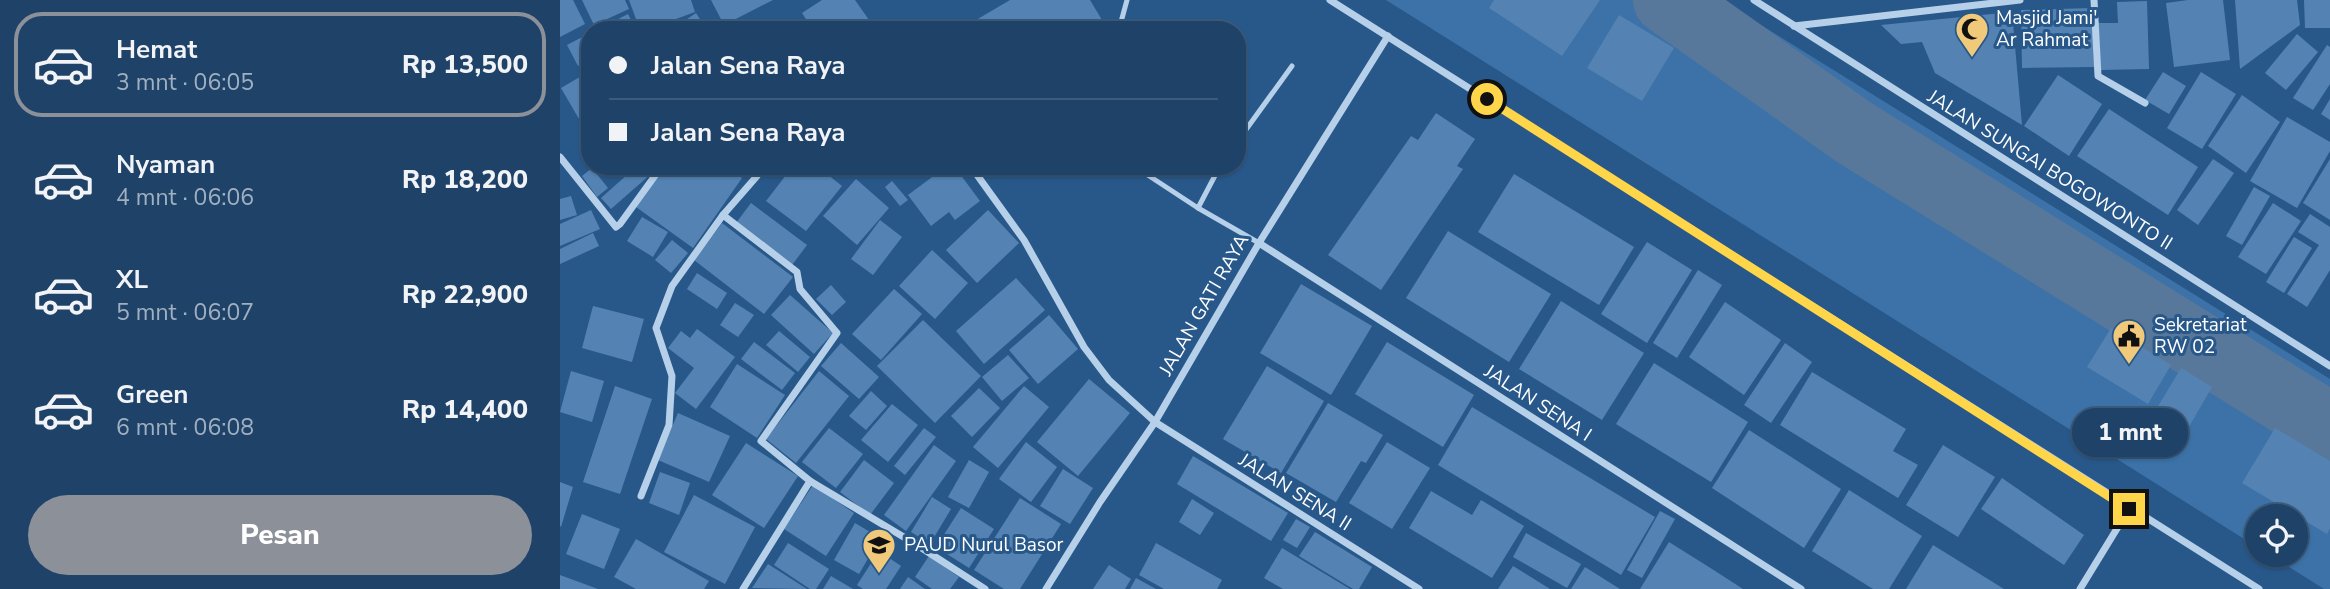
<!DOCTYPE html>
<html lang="id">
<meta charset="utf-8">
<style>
body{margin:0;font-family:"Nunito Sans",sans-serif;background:#2b4d71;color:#f1f3f6;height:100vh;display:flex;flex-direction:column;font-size:26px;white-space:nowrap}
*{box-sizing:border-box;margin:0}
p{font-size:23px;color:#a1b0c0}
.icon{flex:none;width:38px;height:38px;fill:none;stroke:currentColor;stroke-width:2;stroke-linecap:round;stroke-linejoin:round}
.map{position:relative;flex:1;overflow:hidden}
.drawer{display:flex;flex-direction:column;background:#1e4268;width:560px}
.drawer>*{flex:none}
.banner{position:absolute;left:21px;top:21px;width:665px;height:154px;border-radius:28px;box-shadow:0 2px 5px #0004,0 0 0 2px #3c5b7c;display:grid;align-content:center;height:154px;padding:0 28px;background:#1e4268}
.tools{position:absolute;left:1685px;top:504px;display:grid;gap:14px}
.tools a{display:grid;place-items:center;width:63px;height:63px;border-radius:50%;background:#1e4268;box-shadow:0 2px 5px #0004,0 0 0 2px #3c5b7c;font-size:35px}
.end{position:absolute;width:32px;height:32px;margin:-16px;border:9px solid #ffd54a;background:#111;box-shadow:0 0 0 4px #111}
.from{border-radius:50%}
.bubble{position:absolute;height:49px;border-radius:24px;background:#1e4268;box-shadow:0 2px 5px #0004,0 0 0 2px #3c5b7c;font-size:23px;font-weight:800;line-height:49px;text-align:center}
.banner b{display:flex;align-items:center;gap:24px;height:66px;font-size:26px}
.banner b+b{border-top:2px solid #3c5b7c}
.banner i{width:18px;height:18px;background:#f1f3f6}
ul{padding:12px 0 0;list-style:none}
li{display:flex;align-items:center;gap:21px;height:105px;margin:0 14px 10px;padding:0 14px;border:4px solid transparent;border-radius:28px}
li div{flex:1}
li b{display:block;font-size:26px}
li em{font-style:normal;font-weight:800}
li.selected{border-color:#8c9099}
li>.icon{width:63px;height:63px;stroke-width:1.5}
.action{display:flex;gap:14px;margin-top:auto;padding:14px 28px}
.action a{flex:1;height:80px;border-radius:42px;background:#8c9099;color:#fff;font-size:28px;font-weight:800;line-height:80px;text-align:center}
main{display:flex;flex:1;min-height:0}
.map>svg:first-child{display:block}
.green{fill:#3c72a7}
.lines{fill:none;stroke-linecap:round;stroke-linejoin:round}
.river{stroke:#58789b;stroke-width:68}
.building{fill:#5483b3}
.lane{stroke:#b6d0e9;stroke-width:5}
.street{stroke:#b6d0e9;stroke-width:7}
.route{stroke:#ffd54a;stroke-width:9}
.labels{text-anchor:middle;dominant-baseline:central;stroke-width:6;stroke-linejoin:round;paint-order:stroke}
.poi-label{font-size:19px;fill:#fff;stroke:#28588a;text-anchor:start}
.street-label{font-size:19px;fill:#fff;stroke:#28588a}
</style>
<main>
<section class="drawer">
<ul>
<li class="selected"><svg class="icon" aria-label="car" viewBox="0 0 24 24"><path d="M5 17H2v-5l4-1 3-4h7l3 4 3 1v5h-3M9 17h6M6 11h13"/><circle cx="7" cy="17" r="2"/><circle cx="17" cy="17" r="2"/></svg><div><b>Hemat</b><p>3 mnt · 06:05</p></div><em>Rp 13,500</em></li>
<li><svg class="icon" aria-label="car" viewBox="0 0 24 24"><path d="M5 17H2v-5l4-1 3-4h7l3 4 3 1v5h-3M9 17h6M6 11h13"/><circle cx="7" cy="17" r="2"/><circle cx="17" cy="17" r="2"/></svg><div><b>Nyaman</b><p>4 mnt · 06:06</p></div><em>Rp 18,200</em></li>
<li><svg class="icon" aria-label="car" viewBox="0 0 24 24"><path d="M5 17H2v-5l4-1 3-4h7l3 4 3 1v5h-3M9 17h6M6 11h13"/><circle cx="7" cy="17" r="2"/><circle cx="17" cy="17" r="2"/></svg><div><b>XL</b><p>5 mnt · 06:07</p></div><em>Rp 22,900</em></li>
<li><svg class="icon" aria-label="car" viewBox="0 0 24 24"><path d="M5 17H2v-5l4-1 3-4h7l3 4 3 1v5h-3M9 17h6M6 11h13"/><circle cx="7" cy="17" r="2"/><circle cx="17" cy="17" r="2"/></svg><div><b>Green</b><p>6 mnt · 06:08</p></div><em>Rp 14,400</em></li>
</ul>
<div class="action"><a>Pesan</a></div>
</section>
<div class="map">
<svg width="1770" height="589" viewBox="0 0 1770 589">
<rect width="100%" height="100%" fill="#28588a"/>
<polygon class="green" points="826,0 1161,0 1770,379 1770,589 1764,589 1710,555 1736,555 1736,516 1698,516 1697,547"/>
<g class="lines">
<polyline class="river" points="1107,0 1295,133 1770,427"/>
</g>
<g class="building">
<polygon points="0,0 13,0 25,24 0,37"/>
<polygon points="22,0 65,0 69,9 34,25"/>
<polygon points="69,0 131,0 135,12 86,30 80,30"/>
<polygon points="151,0 213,0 164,25"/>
<polygon points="262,0 295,0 316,30 253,30 242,13"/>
<polygon points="450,0 530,0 548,30 415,30 411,23"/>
<polygon points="934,0 1040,0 1002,56 929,8"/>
<polygon points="1628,0 1663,0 1670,60 1614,67 1606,3"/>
<polygon points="1675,0 1737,0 1740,25 1680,69"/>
<polygon points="1744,0 1770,0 1770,28 1745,28"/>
<polygon points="1587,1 1589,69 1540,70 1538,23 1558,23 1557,2"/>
<polygon points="1533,8 1534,67 1462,68 1461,10"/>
<polygon points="1452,12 1462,125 1375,73 1362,42 1341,44 1321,25"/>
<polygon points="136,13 147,30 111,30"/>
<polygon points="68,14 76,30 37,30"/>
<polygon points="1059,15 1114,48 1082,101 1027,68"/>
<polygon points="30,33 30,60 18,66 7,45"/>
<polygon points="1737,34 1758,52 1726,90 1705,73"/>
<polygon points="1767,45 1770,47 1770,84 1753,110 1733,98"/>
<polygon points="30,71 30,113 19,119 1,88"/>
<polygon points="1603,72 1626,86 1609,114 1585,100"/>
<polygon points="1641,72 1676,94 1642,149 1607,128"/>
<polygon points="1498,75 1542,104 1509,156 1464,126"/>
<polygon points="1682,95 1720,122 1686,173 1648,146"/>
<polygon points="1770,99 1770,120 1761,114"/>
<polygon points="1549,109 1638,167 1608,215 1517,156"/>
<polygon points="876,113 915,139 897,166 903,169 821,290 768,255 851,136 858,140"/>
<polygon points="1727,117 1770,142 1770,151 1737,208 1690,181"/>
<polygon points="30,119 30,141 19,125"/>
<polygon points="1653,159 1674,173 1638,225 1617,210"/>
<polygon points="1770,159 1770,220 1743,203"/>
<polygon points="47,166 70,166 55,177"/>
<polygon points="77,166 85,166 92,173 51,209 41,198"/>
<polygon points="105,166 165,166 182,178 133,248 76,207"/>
<polygon points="233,166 257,166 282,186 246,231 206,201"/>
<polygon points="387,166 394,166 420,201 395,220 389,212 371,226 348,195"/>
<polygon points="32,168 48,188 37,197 22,176"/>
<polygon points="954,174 1074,247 1039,305 918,232"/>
<polygon points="296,179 329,208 297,245 263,216"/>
<polygon points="332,181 348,200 340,206 325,187"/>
<polygon points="1694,187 1710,196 1682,245 1666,236"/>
<polygon points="11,196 17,215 0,220 0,199"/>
<polygon points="191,203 247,245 232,265 176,223"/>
<polygon points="1713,203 1741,221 1706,274 1678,257"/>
<polygon points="31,210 40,229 0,246 0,224"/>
<polygon points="428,210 459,243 417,283 386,250"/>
<polygon points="1750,214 1770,227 1770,270 1747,307 1727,294 1759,245 1738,232"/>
<polygon points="82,217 108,232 93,257 67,241"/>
<polygon points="320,220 342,237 313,275 291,259"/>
<polygon points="162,223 233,277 204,314 134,260"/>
<polygon points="888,231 991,294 949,362 846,298"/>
<polygon points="33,233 39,246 0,264 0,249"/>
<polygon points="1734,237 1752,248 1724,293 1706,282"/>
<polygon points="112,240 128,253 111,273 95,260"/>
<polygon points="1087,242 1132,270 1087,343 1041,314"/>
<polygon points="372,250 408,283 375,319 339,286"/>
<polygon points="1138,270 1162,285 1117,358 1093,343"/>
<polygon points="137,273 167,293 157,309 127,289"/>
<polygon points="456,278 485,310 424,364 396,331"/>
<polygon points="741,284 812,326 771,395 700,353"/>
<polygon points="271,285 286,302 272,315 256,299"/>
<polygon points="334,289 362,314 321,360 292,334"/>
<polygon points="230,295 273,333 254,354 211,315"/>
<polygon points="1001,301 1084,353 1042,420 959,369"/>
<polygon points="1165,302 1221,340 1184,395 1129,357"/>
<polygon points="175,303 194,315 178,337 160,325"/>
<polygon points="33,306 84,319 72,362 22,348"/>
<polygon points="489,315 518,349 478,384 449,350"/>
<polygon points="363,320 421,376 375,423 317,366"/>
<polygon points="1551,328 1611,365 1588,404 1527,367"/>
<polygon points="137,329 175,357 136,409 115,393 134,368 108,348 121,331 130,338"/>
<polygon points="219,331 250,357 238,372 206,345"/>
<polygon points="194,342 235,373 222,390 181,359"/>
<polygon points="827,342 914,395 883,447 795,394"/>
<polygon points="281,343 319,377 299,399 261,366"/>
<polygon points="1225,343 1252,362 1211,423 1184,405"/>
<polygon points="448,355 469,378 442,401 422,377"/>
<polygon points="1094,363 1188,422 1151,482 1056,424"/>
<polygon points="177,364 225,395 197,438 150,407"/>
<polygon points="707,366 764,401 721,473 663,439"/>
<polygon points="1621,368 1652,387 1626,432 1594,413"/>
<polygon points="11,371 44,381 32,422 0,412"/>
<polygon points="259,371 289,396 236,463 206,439"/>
<polygon points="1252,372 1346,429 1333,451 1358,465 1338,498 1220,425"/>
<polygon points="529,379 570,413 518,476 477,442"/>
<polygon points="55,386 92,399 60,494 23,482"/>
<polygon points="464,386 489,407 438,468 413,447"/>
<polygon points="419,388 440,408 412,437 391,416"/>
<polygon points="311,391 327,406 306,430 289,416"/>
<polygon points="768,403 823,435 806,463 801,461 776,502 726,473"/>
<polygon points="332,404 358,425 328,462 301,440"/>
<polygon points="912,407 1095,517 1061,575 878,465"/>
<polygon points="118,413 170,436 149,482 98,460"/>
<polygon points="269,428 303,454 276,488 242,462"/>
<polygon points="364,428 376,437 345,475 334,466"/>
<polygon points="1715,428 1770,461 1770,528 1767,534 1682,483"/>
<polygon points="1189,430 1281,489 1244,548 1152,488"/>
<polygon points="466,442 497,467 471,502 439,479"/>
<polygon points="827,442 870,468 832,529 789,503"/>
<polygon points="186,443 238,476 204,528 152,495"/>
<polygon points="374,445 396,461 346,531 324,515"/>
<polygon points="1383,445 1435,477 1398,537 1346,505"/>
<polygon points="633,456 728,513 711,541 617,484"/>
<polygon points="304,460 334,483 310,515 280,492"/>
<polygon points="409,460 429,472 409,508 388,497"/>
<polygon points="503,469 533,488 510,524 480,506"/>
<polygon points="100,472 130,483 119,515 89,503"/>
<polygon points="1442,478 1524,535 1504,565 1421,509"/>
<polygon points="0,482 13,487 1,527 0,526"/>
<polygon points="253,485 294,513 266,556 224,529"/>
<polygon points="1289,490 1362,536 1329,589 1313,589 1252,551"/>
<polygon points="871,491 912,515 921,500 964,526 932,578 849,528"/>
<polygon points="134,495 195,527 165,584 104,552"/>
<polygon points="372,497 391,509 370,544 351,532"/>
<polygon points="460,498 501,524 460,589 444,589 414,570"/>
<polygon points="632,499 654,513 640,535 619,522"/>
<polygon points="401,508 434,529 409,568 376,547"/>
<polygon points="1100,511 1115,519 1082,578 1067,570"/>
<polygon points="22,514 60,529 44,569 6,554"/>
<polygon points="736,519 750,527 737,548 723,540"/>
<polygon points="295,523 320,538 299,574 274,560"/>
<polygon points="755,532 812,567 799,589 793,589 739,556"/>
<polygon points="966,533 1021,564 1007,588 953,557"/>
<polygon points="76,539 149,581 144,589 76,589 54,577"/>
<polygon points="1109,542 1152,569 1183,589 1080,589"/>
<polygon points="228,543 269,569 256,589 250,589 214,565"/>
<polygon points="596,543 662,580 657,589 604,589 579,575"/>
<polygon points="1373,545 1444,589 1346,589"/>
<polygon points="722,548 790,589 723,589 704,578"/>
<polygon points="319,551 341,566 326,589 303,589 297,585"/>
<polygon points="369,556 399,577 390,589 372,589 355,577"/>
<polygon points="208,564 247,589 192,588"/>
<polygon points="549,565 571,579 565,589 533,589"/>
<polygon points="953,566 990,589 938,589"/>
<polygon points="1025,567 1060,589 1011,589"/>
<polygon points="0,575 38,589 0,589"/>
<polygon points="271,576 293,589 263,589"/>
<polygon points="348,577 365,589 340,589"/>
<polygon points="576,578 596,589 570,589"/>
</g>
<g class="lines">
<g class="lane">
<polyline points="561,22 567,0"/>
<polyline points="677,142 732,66"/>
<polyline points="574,166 638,208 699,243"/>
<polyline points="638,208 660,166"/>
</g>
<g class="street">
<polyline points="770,0 1699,589"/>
<polyline points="1194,0 1770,366"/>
<polyline points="1534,0 1538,76 1585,103"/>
<polyline points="1234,26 1460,0"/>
<polyline points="0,157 56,227 60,224 102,166"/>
<polyline points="412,168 464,240 524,347 549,380 595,422 859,589"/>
<polyline points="163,215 237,272 240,289 277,333 201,441 250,481 183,589"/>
<polyline points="699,243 1241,589"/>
<polyline points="250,481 357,545 425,589"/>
<polyline points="81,496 109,425 112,376 96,328 112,286 163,215 197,176 184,166"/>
<polyline points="486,589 540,502 595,422 699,243 828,36"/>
<polyline points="1520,589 1569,509"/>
</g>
</g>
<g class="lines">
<polyline class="route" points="927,99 1569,509"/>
</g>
<defs>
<symbol id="mosque-pin" viewBox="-11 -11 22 30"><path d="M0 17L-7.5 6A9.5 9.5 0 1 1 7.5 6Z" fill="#f1c97b" stroke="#28588a"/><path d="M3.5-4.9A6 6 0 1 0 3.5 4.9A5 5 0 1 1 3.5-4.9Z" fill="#111"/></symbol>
<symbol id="civic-pin" viewBox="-11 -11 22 30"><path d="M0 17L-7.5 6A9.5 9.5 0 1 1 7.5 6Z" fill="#f1c97b" stroke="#28588a"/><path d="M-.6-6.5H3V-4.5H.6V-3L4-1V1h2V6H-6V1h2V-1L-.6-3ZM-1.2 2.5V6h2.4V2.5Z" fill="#111"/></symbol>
<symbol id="school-pin" viewBox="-11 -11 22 30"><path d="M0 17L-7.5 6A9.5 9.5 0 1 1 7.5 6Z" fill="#f1c97b" stroke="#28588a"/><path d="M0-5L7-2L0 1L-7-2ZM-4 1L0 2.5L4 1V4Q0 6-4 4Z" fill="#111"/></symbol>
</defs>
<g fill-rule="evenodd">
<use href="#mosque-pin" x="1393" y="10" width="38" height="52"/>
<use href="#civic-pin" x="1550" y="317" width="38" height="52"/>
<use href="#school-pin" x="300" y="526" width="38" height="52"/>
</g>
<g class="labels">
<g class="poi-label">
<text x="1436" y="18">Masjid Jami'<tspan x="1436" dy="22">Ar Rahmat</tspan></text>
<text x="1594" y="325">Sekretariat<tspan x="1594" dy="22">RW 02</tspan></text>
<text x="344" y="545">PAUD Nurul Basor</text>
</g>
<g class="street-label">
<text transform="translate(1490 170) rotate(32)">JALAN SUNGAI BOGOWONTO II</text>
<text transform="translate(644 305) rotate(-60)">JALAN GATI RAYA</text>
<text transform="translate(978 403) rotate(33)">JALAN SENA I</text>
<text transform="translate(735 492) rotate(32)">JALAN SENA II</text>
</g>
</g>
</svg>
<div class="tools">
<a><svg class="icon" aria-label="locate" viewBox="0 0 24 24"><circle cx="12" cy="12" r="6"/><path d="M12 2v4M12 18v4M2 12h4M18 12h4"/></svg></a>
</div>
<i class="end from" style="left:927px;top:99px"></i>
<i class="end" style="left:1569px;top:509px"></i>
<div class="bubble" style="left:1512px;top:408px;width:116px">1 mnt</div>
<div class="banner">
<b><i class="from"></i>Jalan Sena Raya</b>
<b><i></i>Jalan Sena Raya</b>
</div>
</div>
</main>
